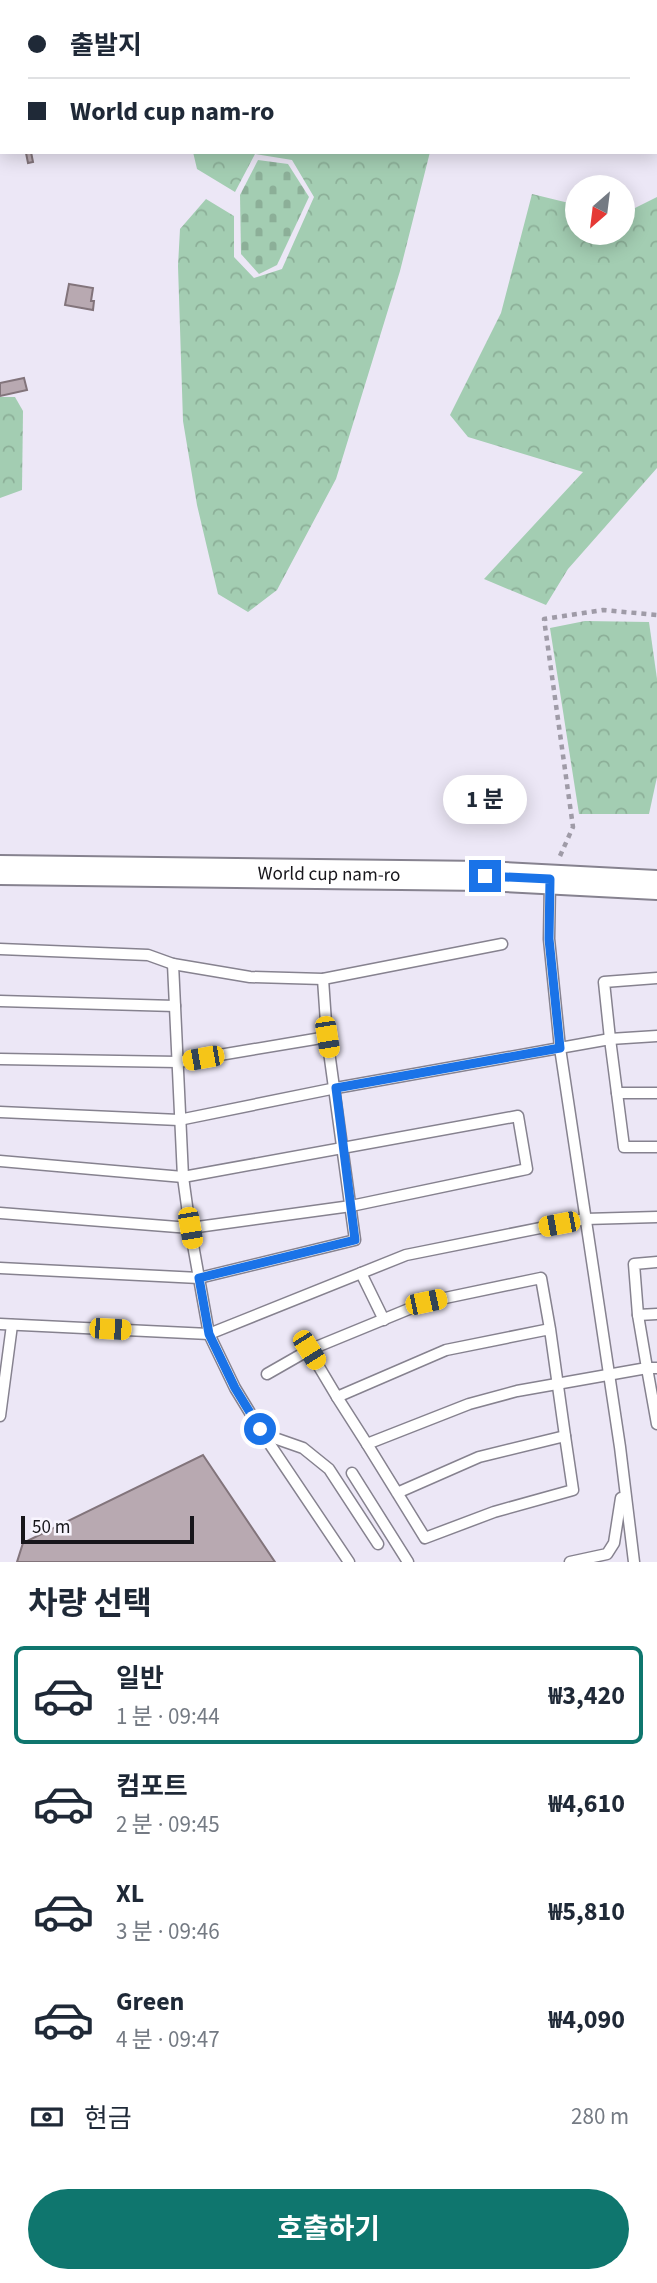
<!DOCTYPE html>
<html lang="ko">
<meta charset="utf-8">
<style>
body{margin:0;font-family:"Source Sans 3","Noto Sans KR",sans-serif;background:#f2f2f3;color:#1f2937;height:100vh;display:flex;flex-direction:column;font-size:26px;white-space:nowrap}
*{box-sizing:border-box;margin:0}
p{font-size:23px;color:#747a83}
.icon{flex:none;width:38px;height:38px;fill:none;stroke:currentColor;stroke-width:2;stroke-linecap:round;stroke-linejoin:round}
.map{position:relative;height:1562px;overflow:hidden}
.side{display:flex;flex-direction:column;background:#fff;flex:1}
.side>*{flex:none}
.top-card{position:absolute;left:0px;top:0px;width:658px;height:154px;box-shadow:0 4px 18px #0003;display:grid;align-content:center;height:154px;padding:0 28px;background:#fff}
.needle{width:46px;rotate:208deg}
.tools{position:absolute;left:565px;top:175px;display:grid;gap:14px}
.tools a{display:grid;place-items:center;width:70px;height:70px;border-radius:50%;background:#fff;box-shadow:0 4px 18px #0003;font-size:35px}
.scale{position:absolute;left:21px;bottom:18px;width:173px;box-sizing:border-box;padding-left:7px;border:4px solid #17161b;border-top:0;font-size:19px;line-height:24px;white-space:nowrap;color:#17161b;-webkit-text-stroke:5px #f8f5fe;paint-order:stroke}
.end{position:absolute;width:32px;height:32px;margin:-16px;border:9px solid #1a73e8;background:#fff;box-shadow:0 0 0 4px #fff}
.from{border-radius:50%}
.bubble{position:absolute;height:49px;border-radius:24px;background:#fff;box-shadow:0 4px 18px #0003;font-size:23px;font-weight:700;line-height:49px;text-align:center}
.car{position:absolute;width:21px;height:42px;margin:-21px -10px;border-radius:9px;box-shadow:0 0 5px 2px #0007;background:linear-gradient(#f5c518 24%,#345 0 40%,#f5c518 0 76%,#345 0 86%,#f5c518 0)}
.top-card b{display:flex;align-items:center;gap:24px;height:66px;font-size:26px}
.top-card b+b{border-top:2px solid #e0e1e3}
.top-card i{width:18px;height:18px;background:#1f2937}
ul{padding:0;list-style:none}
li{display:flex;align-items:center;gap:21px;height:98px;margin:0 14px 10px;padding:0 14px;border:4px solid transparent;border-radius:10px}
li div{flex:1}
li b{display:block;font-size:26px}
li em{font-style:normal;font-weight:700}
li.on{border-color:#0f766e}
li>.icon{width:63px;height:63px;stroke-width:1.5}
h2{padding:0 28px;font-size:32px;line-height:84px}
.pay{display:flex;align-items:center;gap:18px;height:77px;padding:0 28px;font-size:26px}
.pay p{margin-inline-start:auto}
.cta{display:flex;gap:14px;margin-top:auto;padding:14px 28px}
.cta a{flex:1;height:80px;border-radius:42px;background:#0f766e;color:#fff;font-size:28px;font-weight:700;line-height:80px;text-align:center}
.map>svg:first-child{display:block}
.forest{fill:url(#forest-crowns)}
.cemetery{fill:url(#cemetery-stones)}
.building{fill:#b8a9b1;stroke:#82747b;stroke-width:2}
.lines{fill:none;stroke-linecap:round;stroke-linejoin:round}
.lane-casing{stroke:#86828f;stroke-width:13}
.secondary-casing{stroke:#86828f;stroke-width:32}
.path{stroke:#9f9ba7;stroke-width:4.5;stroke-dasharray:5 5;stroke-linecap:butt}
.lane{stroke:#fff;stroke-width:10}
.secondary{stroke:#fff;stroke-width:28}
.route{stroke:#1a73e8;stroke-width:9}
.labels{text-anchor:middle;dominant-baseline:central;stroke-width:6;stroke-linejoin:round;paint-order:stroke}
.street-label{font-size:19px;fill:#17161b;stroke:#f8f5fe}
</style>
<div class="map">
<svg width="657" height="1562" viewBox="0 0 657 1562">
<defs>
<pattern id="forest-crowns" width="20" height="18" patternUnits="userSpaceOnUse" patternTransform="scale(1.75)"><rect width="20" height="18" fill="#a3cdb2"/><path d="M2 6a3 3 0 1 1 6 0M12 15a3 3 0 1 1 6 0" fill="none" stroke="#8caf98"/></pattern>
<pattern id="cemetery-stones" width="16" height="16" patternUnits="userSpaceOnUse" patternTransform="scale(1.75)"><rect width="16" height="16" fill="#a3cdb2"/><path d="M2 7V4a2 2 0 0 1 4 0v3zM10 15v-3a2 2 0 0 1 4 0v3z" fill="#8caf98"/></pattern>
</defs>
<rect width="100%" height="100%" fill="#ece7f6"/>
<g class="forest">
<polygon points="221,0 408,0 409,2 220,2"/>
<polygon points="193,152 430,152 400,271 336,479 277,590 248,612 218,594 197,505 183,421 178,266 180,229 206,199 234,216 234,257 254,278 282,269 314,197 292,160 255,154 235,192 197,169"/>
<polygon points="532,194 577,205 578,233 623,233 623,214 657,197 657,468 568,569 546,605 484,579 583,472 468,437 450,415 501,313"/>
<polygon points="0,397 15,397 23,411 22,490 0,498"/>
<polygon points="585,621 649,622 657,679 657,777 649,814 579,814 550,628"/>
</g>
<polygon class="cemetery" points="258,160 288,164 309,197 277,265 259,274 241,254 240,195"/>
<g class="building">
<polygon points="31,152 33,162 28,163 26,153"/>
<polygon points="69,284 93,288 91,301 94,301 93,310 65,305"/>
<polygon points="24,378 27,390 0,396 0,383"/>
<polygon points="203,1455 275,1562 17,1562 23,1543"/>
</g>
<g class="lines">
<defs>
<g id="lane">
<polyline points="550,882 549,939 560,1048 620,1447 634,1562"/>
<polyline points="0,949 148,955 173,964 250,977 323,979 502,944"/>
<polyline points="173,964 183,1177 190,1228 209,1334 235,1388 263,1434 349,1562"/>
<polyline points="657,978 604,982 610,1039 657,1036"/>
<polyline points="0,1001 175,1006"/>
<polyline points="0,1059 178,1062 327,1037"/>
<polyline points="657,1093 617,1093 624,1147 657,1147"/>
<polyline points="0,1112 179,1120 336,1088 610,1039 617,1093"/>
<polyline points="0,1161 183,1177 518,1116 527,1169 351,1206 190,1228 0,1213"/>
<polyline points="657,1262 634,1264 638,1315 657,1314"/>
<polyline points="0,1268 199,1278 355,1240 327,1037 323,979"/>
<polyline points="361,1273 384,1320"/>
<polyline points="0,1324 209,1334 406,1255 585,1219 657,1217"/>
<polyline points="550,1329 541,1278 426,1302 309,1350 337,1397 446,1350 550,1329 565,1436"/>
<polyline points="657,1368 647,1368 657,1424"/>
<polyline points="267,1374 309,1350"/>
<polyline points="337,1397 367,1444"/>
<polyline points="0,1416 12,1325"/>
<polyline points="263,1434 303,1448 329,1469 378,1544"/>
<polyline points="352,1473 408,1562"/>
<polyline points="397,1493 479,1457 565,1436 573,1490 494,1512 425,1538 367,1444 469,1404 517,1391 647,1368 638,1315"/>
<polyline points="570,1562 607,1554 614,1543 621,1498"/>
</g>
<g id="secondary">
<path id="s1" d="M0 870 485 876 657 885"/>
</g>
</defs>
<use href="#lane" class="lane-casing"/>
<use href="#secondary" class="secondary-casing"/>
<polyline class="path" points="560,856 573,827 544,619 603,610 657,615"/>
<use href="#lane" class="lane"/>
<use href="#secondary" class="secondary"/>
</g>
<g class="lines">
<polyline class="route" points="260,1429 235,1388 209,1334 199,1278 355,1240 336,1088 560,1048 549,939 550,879 485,876"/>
</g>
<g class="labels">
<g class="street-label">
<text stroke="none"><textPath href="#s1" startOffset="329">World cup nam-ro</textPath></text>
</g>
</g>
</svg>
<div class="tools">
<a><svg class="needle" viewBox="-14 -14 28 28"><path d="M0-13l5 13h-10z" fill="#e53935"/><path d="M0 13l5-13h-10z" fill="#747a83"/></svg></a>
</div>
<div class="scale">50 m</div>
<i class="end from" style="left:260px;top:1429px"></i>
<i class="end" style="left:485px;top:876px"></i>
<div class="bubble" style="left:443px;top:775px;width:84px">1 분</div>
<i class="car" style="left:327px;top:1037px;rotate:171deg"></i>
<i class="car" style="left:203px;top:1058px;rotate:260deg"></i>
<i class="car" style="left:559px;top:1224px;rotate:259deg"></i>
<i class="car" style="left:190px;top:1228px;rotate:170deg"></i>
<i class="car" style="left:426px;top:1302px;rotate:78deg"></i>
<i class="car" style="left:110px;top:1329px;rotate:93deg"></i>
<i class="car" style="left:309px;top:1350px;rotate:148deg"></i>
<div class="top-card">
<b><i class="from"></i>출발지</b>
<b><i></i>World cup nam-ro</b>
</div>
</div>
<section class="side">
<h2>차량 선택</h2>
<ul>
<li class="on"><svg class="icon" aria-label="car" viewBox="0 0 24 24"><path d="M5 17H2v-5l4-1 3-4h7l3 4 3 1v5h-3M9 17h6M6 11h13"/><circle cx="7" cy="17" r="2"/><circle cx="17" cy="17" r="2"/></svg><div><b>일반</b><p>1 분 · 09:44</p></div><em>₩3,420</em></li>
<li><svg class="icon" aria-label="car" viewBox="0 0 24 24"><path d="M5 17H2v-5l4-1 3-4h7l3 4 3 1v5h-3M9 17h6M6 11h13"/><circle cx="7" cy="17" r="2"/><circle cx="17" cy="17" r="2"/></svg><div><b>컴포트</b><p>2 분 · 09:45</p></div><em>₩4,610</em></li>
<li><svg class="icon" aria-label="car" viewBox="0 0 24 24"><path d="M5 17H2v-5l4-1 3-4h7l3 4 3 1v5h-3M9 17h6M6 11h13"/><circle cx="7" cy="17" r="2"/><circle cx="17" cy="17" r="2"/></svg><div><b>XL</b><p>3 분 · 09:46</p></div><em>₩5,810</em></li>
<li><svg class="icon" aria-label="car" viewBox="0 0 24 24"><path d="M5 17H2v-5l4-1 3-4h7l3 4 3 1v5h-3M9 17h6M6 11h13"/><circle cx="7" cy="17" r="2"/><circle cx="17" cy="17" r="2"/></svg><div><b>Green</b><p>4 분 · 09:47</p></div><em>₩4,090</em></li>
</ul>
<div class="pay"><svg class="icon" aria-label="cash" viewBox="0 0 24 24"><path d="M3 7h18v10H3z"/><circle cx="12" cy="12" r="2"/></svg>현금<p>280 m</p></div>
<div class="cta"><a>호출하기</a></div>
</section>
